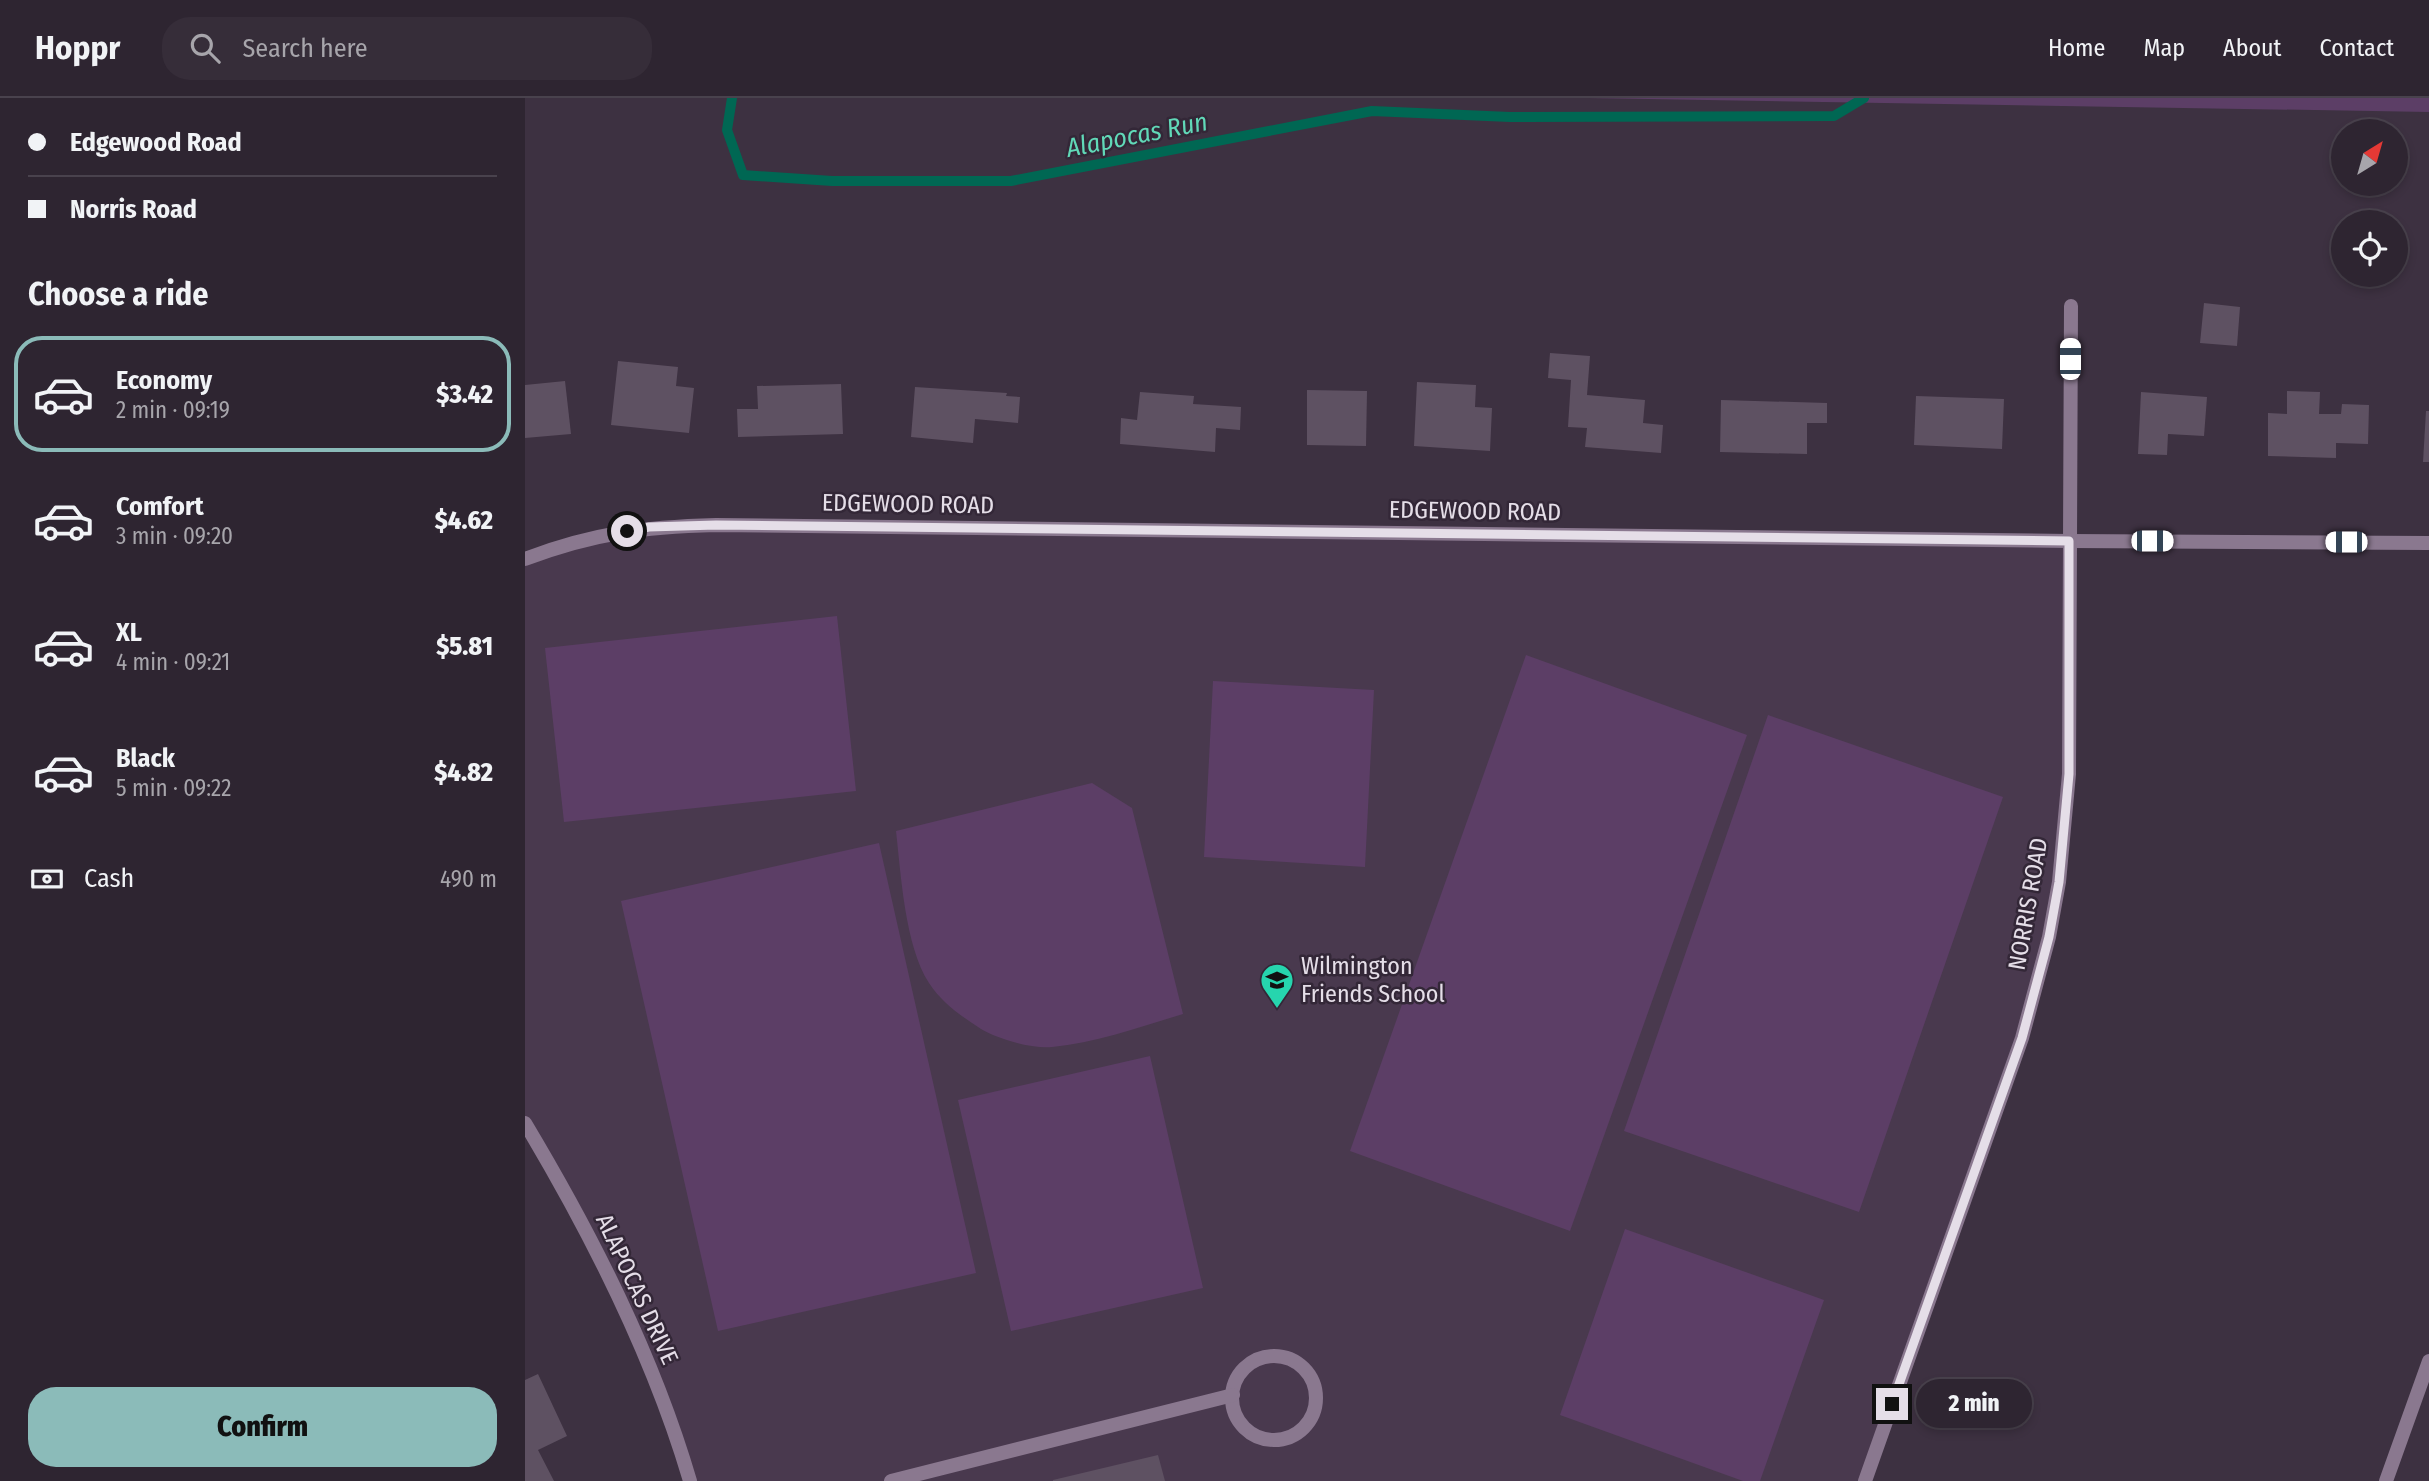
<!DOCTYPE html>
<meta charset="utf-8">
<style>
body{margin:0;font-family:"Fira Sans Condensed",sans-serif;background:#362d39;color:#f1f3f6;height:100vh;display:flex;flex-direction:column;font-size:26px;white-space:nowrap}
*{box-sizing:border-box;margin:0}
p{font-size:23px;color:#a7a5ab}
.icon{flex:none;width:38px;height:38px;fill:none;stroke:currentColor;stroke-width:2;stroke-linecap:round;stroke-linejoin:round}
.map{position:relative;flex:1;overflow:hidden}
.details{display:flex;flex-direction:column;background:#2e2531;width:525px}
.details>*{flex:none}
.hud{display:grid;align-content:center;height:154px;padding:0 28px;background:#2e2531}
.needle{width:46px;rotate:37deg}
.tools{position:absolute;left:1806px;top:21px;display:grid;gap:14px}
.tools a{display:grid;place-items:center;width:77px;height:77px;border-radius:50%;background:#2e2531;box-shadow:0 4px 10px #0003,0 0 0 2px #49424d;font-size:35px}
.end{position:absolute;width:32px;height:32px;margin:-16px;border:9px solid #e5dee8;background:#111;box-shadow:0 0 0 4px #111}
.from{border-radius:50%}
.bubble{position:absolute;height:49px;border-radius:24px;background:#2e2531;box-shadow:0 4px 10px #0003,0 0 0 2px #49424d;font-size:23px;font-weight:800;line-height:49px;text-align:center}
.car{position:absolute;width:21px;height:42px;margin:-21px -10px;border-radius:9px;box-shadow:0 0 5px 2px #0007;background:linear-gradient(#fff 24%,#345 0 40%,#fff 0 76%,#345 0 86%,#fff 0)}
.hud b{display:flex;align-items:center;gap:24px;height:66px;font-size:26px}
.hud b+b{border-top:2px solid #49424d}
.hud i{width:18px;height:18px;background:#f1f3f6}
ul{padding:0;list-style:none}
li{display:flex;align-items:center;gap:21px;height:116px;margin:0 14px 10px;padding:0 14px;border:4px solid transparent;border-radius:28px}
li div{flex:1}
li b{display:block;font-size:26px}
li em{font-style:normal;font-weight:800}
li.active{border-color:#8bbbb9}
li>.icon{width:63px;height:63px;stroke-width:1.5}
h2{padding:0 28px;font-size:32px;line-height:84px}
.pay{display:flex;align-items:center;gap:18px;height:77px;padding:0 28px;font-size:26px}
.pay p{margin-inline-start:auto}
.action{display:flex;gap:14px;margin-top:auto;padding:14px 28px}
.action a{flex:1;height:80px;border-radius:28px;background:#8bbbb9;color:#111;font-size:28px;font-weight:800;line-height:80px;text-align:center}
header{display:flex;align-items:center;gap:42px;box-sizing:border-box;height:98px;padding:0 35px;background:#2e2531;border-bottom:2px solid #49424d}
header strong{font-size:33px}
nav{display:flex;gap:38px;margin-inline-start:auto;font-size:24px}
.search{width:490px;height:63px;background:#362d39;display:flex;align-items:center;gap:18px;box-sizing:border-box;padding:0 24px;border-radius:28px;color:#a7a5ab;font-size:26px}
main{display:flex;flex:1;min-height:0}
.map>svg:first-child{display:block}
.built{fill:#49394e}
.green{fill:#5c3e66}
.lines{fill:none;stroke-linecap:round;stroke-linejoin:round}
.stream{stroke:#006753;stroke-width:10}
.building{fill:#5e5162}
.service{stroke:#8a788f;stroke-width:14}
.minor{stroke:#8a788f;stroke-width:14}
.tertiary{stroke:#8a788f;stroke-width:14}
.route{stroke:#e5dee8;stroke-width:9}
.labels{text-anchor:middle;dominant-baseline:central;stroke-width:5;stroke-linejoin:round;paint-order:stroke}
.street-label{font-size:24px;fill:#e5dee8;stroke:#332737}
.poi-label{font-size:24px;fill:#e5dee8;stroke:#332737;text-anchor:start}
.water-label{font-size:26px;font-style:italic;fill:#61d9b8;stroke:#332737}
</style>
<header>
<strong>Hoppr</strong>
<div class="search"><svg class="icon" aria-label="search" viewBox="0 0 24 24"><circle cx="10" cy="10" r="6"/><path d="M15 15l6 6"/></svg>Search here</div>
<nav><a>Home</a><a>Map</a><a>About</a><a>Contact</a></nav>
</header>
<main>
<section class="details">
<div class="hud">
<b><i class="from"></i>Edgewood Road</b>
<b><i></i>Norris Road</b>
</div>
<h2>Choose a ride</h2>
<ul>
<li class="active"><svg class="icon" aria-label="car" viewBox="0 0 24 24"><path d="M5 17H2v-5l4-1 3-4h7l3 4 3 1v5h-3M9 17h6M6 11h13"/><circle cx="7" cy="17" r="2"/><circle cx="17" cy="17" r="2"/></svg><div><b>Economy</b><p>2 min · 09:19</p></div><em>$3.42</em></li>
<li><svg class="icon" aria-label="car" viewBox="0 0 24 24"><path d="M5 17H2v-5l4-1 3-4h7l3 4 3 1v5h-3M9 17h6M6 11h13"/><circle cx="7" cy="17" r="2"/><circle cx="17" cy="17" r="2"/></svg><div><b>Comfort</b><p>3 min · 09:20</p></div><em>$4.62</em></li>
<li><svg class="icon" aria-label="car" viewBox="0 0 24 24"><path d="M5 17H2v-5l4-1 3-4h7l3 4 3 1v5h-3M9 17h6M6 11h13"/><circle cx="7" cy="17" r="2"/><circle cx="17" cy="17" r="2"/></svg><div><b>XL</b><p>4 min · 09:21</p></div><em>$5.81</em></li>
<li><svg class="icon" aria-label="car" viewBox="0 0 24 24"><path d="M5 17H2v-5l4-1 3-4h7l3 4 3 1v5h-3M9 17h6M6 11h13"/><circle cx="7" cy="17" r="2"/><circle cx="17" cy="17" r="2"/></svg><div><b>Black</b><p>5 min · 09:22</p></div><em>$4.82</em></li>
</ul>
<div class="pay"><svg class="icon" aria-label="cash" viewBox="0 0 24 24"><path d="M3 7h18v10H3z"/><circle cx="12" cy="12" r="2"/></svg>Cash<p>490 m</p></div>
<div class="action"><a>Confirm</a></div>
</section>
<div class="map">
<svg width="1904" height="1383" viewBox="0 0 1904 1383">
<rect width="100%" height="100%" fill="#3d3141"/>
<polygon class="built" points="124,429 1544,443 1543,606 1524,839 1340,1383 165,1383 131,1288 0,1025 0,461"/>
<g class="green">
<polygon points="1063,0 1904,0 1904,14"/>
<polygon points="312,518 331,693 39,724 20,550"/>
<polygon points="1001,557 1222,637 1045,1133 825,1053"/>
<polygon points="688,583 849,592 840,769 679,759"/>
<polygon points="1243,617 1478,699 1334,1114 1099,1033"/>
<path d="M567 685 607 710 658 916C615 929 571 945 527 949 507 951 473 941 456 931 436 918 417 905 404 885 380 848 376 777 371 733Z"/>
<polygon points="354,745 451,1175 193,1233 96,803"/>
<polygon points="625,958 678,1190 486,1233 433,1002"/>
<polygon points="1100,1131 1299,1202 1235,1383 1218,1383 1035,1317"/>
</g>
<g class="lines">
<polyline class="stream" points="207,0 202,32 218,77 307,83 486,83 847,13 985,19 1309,18 1339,0"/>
</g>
<g class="building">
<polygon points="1679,205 1715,209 1712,248 1675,245"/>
<polygon points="1025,255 1065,258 1062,297 1120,302 1118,325 1138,327 1136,355 1060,349 1062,330 1043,329 1046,282 1023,280"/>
<polygon points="93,263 153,269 151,288 169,290 164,335 86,327"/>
<polygon points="40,283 46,336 0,340 0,287"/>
<polygon points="892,284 951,287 950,309 967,310 965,353 889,348"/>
<polygon points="316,286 318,336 213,339 212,311 233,311 232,288"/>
<polygon points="390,289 482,295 481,298 495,299 493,325 450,321 448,345 386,339"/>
<polygon points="782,292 842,293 841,348 782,347"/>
<polygon points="1762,293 1795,294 1794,316 1816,316 1817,306 1844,307 1843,346 1811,345 1811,360 1743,358 1743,315 1762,316"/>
<polygon points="615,294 669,298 668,306 716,309 715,332 691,330 690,354 595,346 596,320 612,322"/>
<polygon points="1616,294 1682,299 1679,338 1643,336 1642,357 1613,356"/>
<polygon points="1391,298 1479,301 1477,351 1389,347"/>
<polygon points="1196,302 1302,305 1302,325 1282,325 1282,356 1195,354"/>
<polygon points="1901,313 1904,313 1904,364 1898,364"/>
<polygon points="13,1276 42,1338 13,1352 29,1383 0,1383 0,1282"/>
<polygon points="633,1357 640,1383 528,1383 528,1382"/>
</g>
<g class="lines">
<g class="service">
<circle cx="749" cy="1300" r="42"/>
<polyline points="366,1383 708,1297"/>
</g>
<g class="minor">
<path d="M0 461C68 435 119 429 191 427L1544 443 1904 445"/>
<polyline points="1340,1383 1497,940 1524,839 1534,784 1544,676 1546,208"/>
<polyline points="1861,1383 1904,1263"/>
</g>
<path class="tertiary" d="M0 1025C67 1137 128 1257 165 1383"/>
</g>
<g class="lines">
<polyline class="route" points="102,433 124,429 191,427 1544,443 1544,676 1534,784 1524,839 1497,940 1367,1306"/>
</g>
<defs>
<symbol id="school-pin" viewBox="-11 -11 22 30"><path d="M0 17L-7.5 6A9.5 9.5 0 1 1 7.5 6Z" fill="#26d5ae" stroke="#332737"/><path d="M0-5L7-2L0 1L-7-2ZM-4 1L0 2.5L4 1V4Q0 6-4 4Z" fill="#111"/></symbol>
</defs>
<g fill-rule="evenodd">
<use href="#school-pin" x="733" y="863" width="38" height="52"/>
</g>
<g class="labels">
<g class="street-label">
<text transform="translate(383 406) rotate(1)">EDGEWOOD ROAD</text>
<text transform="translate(950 413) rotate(1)">EDGEWOOD ROAD</text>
<text transform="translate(1503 806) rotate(-80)">NORRIS ROAD</text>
<text transform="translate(112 1191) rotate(65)">ALAPOCAS DRIVE</text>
</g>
<g class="poi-label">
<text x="776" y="868">Wilmington<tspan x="776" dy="28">Friends School</tspan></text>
</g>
<g class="water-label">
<text transform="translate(612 37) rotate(-11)">Alapocas Run</text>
</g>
</g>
</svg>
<div class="tools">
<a><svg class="needle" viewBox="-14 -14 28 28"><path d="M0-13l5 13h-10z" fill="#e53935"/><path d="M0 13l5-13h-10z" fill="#a7a5ab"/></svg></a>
<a><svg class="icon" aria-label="locate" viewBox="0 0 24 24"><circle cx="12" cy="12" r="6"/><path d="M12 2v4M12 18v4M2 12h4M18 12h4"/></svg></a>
</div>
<i class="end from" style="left:102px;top:433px"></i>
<i class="end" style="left:1367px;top:1306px"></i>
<div class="bubble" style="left:1391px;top:1281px;width:116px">2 min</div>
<i class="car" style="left:1545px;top:261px;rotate:0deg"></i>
<i class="car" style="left:1627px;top:443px;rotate:90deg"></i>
<i class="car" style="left:1821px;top:444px;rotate:270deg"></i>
</div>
</main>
